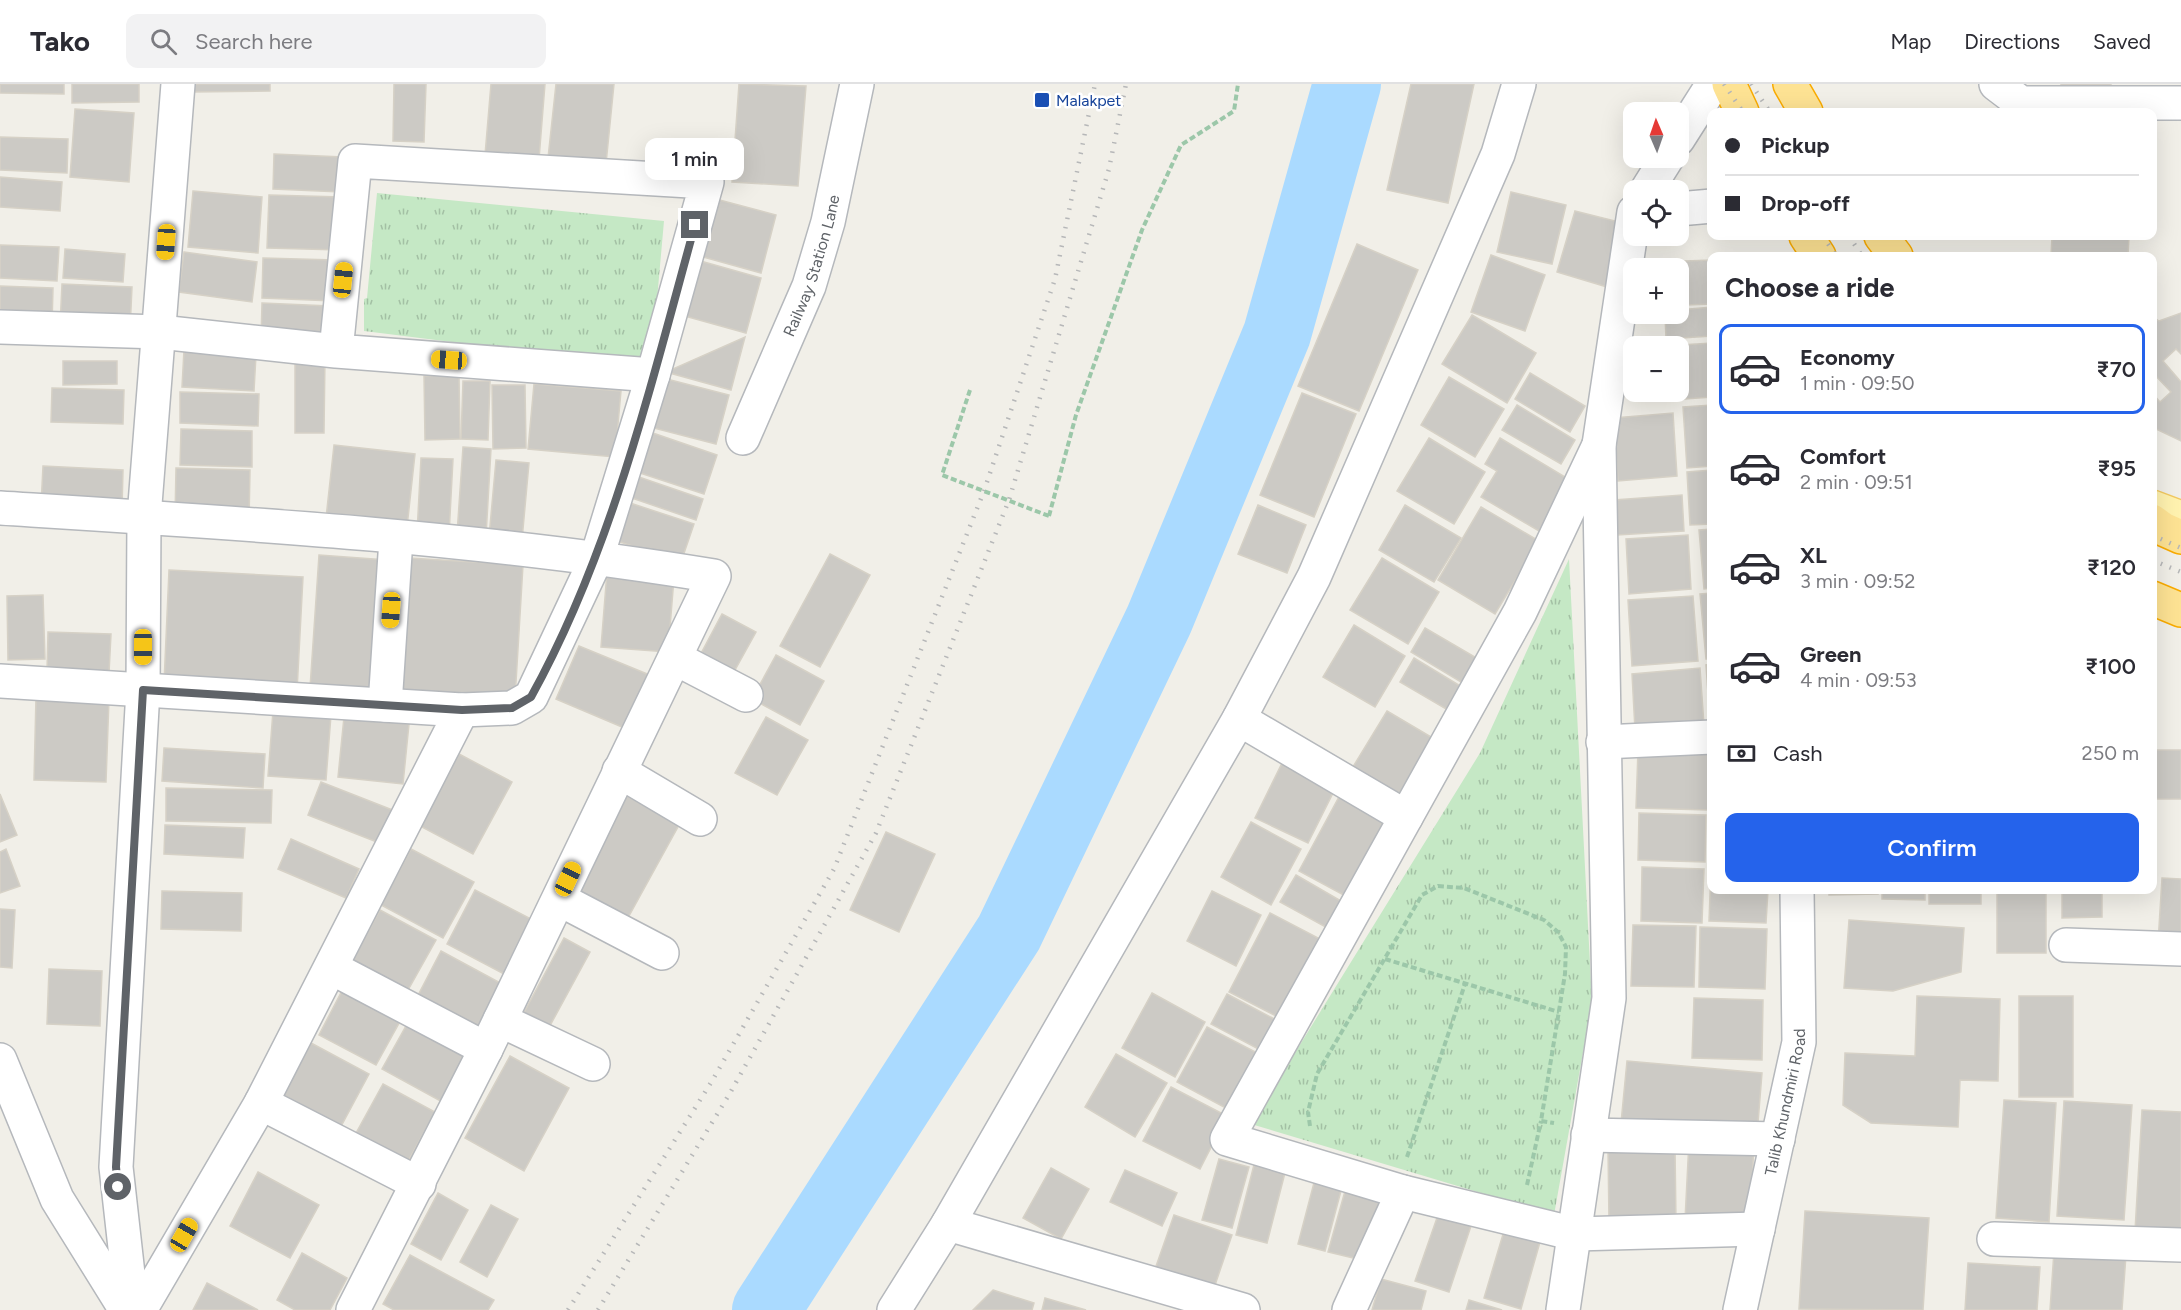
<!DOCTYPE html>
<meta charset="utf-8">
<style>
body{margin:0;font-family:Figtree,sans-serif;background:#f2f2f3;color:#2b2b33;height:100vh;display:flex;flex-direction:column;font-size:22px;white-space:nowrap}
*{box-sizing:border-box;margin:0}
p{font-size:20px;color:#7c7c81}
.icon{flex:none;width:33px;height:33px;fill:none;stroke:currentColor;stroke-width:2;stroke-linecap:round;stroke-linejoin:round}
.map{position:relative;flex:1;overflow:hidden}
.side{position:absolute;left:1707px;top:168px;width:450px;height:642px;display:flex;flex-direction:column;background:#fff;border-radius:12px;box-shadow:0 6px 24px #0002}
.side>*{flex:none}
.banner{position:absolute;left:1707px;top:24px;width:450px;height:132px;border-radius:12px;box-shadow:0 6px 24px #0002;display:grid;align-content:center;height:132px;padding:0 18px;background:#fff}
.needle{width:39px;rotate:358deg}
.fabs{position:absolute;left:1623px;top:18px;display:grid;gap:12px}
.fabs a{display:grid;place-items:center;width:66px;height:66px;border-radius:12px;background:#fff;box-shadow:0 6px 24px #0002;font-size:30px}
.end{position:absolute;width:27px;height:27px;margin:-14px;border:8px solid #5f6368;background:#fff;box-shadow:0 0 0 3px #fff}
.from{border-radius:50%}
.bubble{position:absolute;height:42px;border-radius:12px;background:#fff;box-shadow:0 6px 24px #0002;font-size:20px;font-weight:600;line-height:42px;text-align:center}
.car{position:absolute;width:18px;height:36px;margin:-18px -9px;border-radius:8px;box-shadow:0 0 4px 2px #0007;background:linear-gradient(#f5c518 24%,#345 0 40%,#f5c518 0 76%,#345 0 86%,#f5c518 0)}
.banner b{display:flex;align-items:center;gap:21px;height:57px;font-size:22px}
.banner b+b{border-top:2px solid #e1e1e2}
.banner i{width:15px;height:15px;background:#2b2b33}
ul{padding:0;list-style:none}
li{display:flex;align-items:center;gap:18px;height:90px;margin:0 12px 9px;padding:0 6px;border:3px solid transparent;border-radius:12px}
li div{flex:1}
li b{display:block;font-size:22px}
li em{font-style:normal;font-weight:600}
li.selected{border-color:#2563eb}
li>.icon{width:54px;height:54px;stroke-width:1.5}
h2{padding:0 18px;font-size:27px;line-height:72px}
.pay{display:flex;align-items:center;gap:15px;height:66px;padding:0 18px;font-size:22px}
.pay p{margin-inline-start:auto}
.action{display:flex;gap:12px;margin-top:auto;padding:12px 18px}
.action a{flex:1;height:69px;border-radius:12px;background:#2563eb;color:#fff;font-size:24px;font-weight:600;line-height:69px;text-align:center}
header{display:flex;align-items:center;gap:36px;box-sizing:border-box;height:84px;padding:0 30px;background:#fff;border-bottom:2px solid #e1e1e2}
header strong{font-size:28px}
nav{display:flex;gap:33px;margin-inline-start:auto;font-size:21px}
.search{width:420px;height:54px;background:#f2f2f3;display:flex;align-items:center;gap:15px;box-sizing:border-box;padding:0 21px;border-radius:12px;color:#7c7c81;font-size:22px}
.map>svg:first-child{display:block}
.grass{fill:url(#grass-tufts)}
.lines{fill:none;stroke-linecap:round;stroke-linejoin:round}
.river{stroke:#aadaff;stroke-width:68}
.building{fill:#cccac5;stroke:#d6d1c6;stroke-width:1.5}
.minor-casing{stroke:#b5b8bc;stroke-width:36}
.major-casing{stroke:#f2c960;stroke-width:36}
.highway-casing{stroke:#f9ab00;stroke-width:36}
.path{stroke:#9cc7a9;stroke-width:4;stroke-dasharray:6 3;stroke-linecap:butt}
.minor{stroke:#fff;stroke-width:33}
.major{stroke:#fff2af;stroke-width:33}
.highway{stroke:#fde293;stroke-width:33}
.rail{stroke:#b6b7b8;stroke-width:4.5;stroke-dasharray:1.5 8;stroke-linecap:butt}
.path-bridge{stroke:#9cc7a9;stroke-width:4;stroke-dasharray:6 3;stroke-linecap:butt}
.route{stroke:#5f6368;stroke-width:8}
.transit-dot{fill:#1a4fb4;stroke:#fff;stroke-width:2}
.labels{text-anchor:middle;dominant-baseline:central;stroke-width:5;stroke-linejoin:round;paint-order:stroke}
.transit-label{font-size:16px;fill:#164399;stroke:#fff;text-anchor:start}
.street-label{font-size:16px;fill:#5f6368;stroke:#fff}
</style>
<header>
<strong>Tako</strong>
<div class="search"><svg class="icon" aria-label="search" viewBox="0 0 24 24"><circle cx="10" cy="10" r="6"/><path d="M15 15l6 6"/></svg>Search here</div>
<nav><a>Map</a><a>Directions</a><a>Saved</a></nav>
</header>
<div class="map">
<svg width="2181" height="1226" viewBox="0 0 2181 1226">
<defs>
<pattern id="grass-tufts" width="24" height="20" patternUnits="userSpaceOnUse" patternTransform="scale(1.5)"><rect width="24" height="20" fill="#c5e8c5"/><path d="M3 7l-1-3M5 7V3M7 7l1-3M15 17l-1-3M17 17v-4M19 17l1-3" fill="none" stroke="#a3c0a4"/></pattern>
</defs>
<rect width="100%" height="100%" fill="#f1efe8"/>
<g class="grass">
<polygon points="377,109 664,137 651,283 364,247 364,215 367,214"/>
<polygon points="1569,475 1592,918 1554,1131 1251,1040 1480,669"/>
</g>
<g class="lines">
<polyline class="river" points="766,1226 1009,849 1159,536 1277,250 1347,0"/>
</g>
<g class="building">
<polygon points="0,0 64,0 64,10 0,9"/>
<polygon points="72,0 139,0 139,18 72,19"/>
<polygon points="192,0 270,0 270,7 192,8"/>
<polygon points="394,0 426,0 424,58 393,57"/>
<polygon points="491,0 545,0 539,75 485,71"/>
<polygon points="556,0 614,0 606,80 548,74"/>
<polygon points="739,0 806,2 798,102 732,98"/>
<polygon points="1411,0 1474,0 1448,119 1387,106"/>
<polygon points="2061,0 2111,0 2110,17 2061,15"/>
<polygon points="75,25 134,29 129,98 70,93"/>
<polygon points="0,53 68,55 67,89 0,86"/>
<polygon points="274,70 343,73 341,108 273,105"/>
<polygon points="0,93 62,98 60,127 0,123"/>
<polygon points="193,107 262,113 258,169 188,163"/>
<polygon points="1511,108 1566,121 1552,180 1497,168"/>
<polygon points="269,111 342,113 340,166 267,164"/>
<polygon points="712,114 776,131 761,189 696,171"/>
<polygon points="1575,127 1623,139 1607,203 1557,188"/>
<polygon points="2052,152 2129,152 2128,172 2051,172"/>
<polygon points="1357,160 1418,186 1359,327 1298,302"/>
<polygon points="0,161 59,163 57,197 0,194"/>
<polygon points="65,165 125,170 123,198 63,194"/>
<polygon points="184,168 257,178 252,218 179,208"/>
<polygon points="1491,171 1545,191 1525,247 1471,228"/>
<polygon points="263,174 335,176 333,217 262,214"/>
<polygon points="697,176 761,194 746,249 681,231"/>
<polygon points="1712,176 1712,220 1686,221 1685,177"/>
<polygon points="62,200 132,203 130,246 60,242"/>
<polygon points="0,202 53,204 52,241 0,239"/>
<polygon points="262,219 330,222 328,259 261,256"/>
<polygon points="1712,223 1712,252 1666,255 1665,230 1678,230 1678,226"/>
<polygon points="2181,229 2181,270 2176,265 2163,277 2181,298 2181,357 2152,343 2152,309 2160,318 2171,308 2152,288 2152,232 2159,237"/>
<polygon points="1472,231 1536,269 1507,319 1442,280"/>
<polygon points="745,253 731,306 666,288"/>
<polygon points="1712,259 1712,313 1685,315 1681,261"/>
<polygon points="184,266 256,271 254,307 182,303"/>
<polygon points="295,273 325,273 324,349 295,349"/>
<polygon points="63,277 117,277 117,300 63,301"/>
<polygon points="1530,289 1585,322 1570,348 1515,315"/>
<polygon points="459,291 460,355 425,356 424,292"/>
<polygon points="659,293 729,311 716,360 646,342"/>
<polygon points="1449,293 1504,325 1475,373 1421,341"/>
<polygon points="463,297 490,297 488,356 461,355"/>
<polygon points="534,300 621,307 615,373 528,365"/>
<polygon points="492,301 525,301 526,364 493,365"/>
<polygon points="52,304 124,306 123,340 51,338"/>
<polygon points="180,308 259,310 258,342 180,339"/>
<polygon points="1302,309 1356,330 1314,433 1260,411"/>
<polygon points="1517,321 1575,356 1561,380 1502,346"/>
<polygon points="1712,321 1712,382 1687,384 1683,323"/>
<polygon points="1673,329 1677,392 1618,397 1614,334"/>
<polygon points="181,345 252,347 252,383 180,381"/>
<polygon points="647,347 717,371 704,410 634,387"/>
<polygon points="1429,354 1485,388 1454,440 1397,407"/>
<polygon points="1500,354 1570,396 1539,447 1481,413 1497,387 1485,380"/>
<polygon points="334,361 415,370 407,443 326,434"/>
<polygon points="463,363 491,365 486,452 457,450"/>
<polygon points="421,374 453,375 449,451 417,449"/>
<polygon points="496,376 529,379 522,456 489,453"/>
<polygon points="43,382 123,386 122,425 41,422"/>
<polygon points="176,384 250,386 249,436 175,434"/>
<polygon points="1712,386 1712,440 1690,441 1687,388"/>
<polygon points="633,391 703,415 696,436 626,412"/>
<polygon points="1682,411 1684,447 1617,451 1614,416"/>
<polygon points="624,417 694,440 681,478 611,455"/>
<polygon points="1258,421 1306,441 1287,489 1238,470"/>
<polygon points="1405,421 1461,454 1434,498 1379,466"/>
<polygon points="1481,423 1539,457 1495,530 1438,496"/>
<polygon points="1712,445 1712,504 1704,505 1699,446"/>
<polygon points="1688,451 1691,505 1629,510 1626,455"/>
<polygon points="830,470 870,491 820,583 780,562"/>
<polygon points="319,471 387,476 380,608 310,604"/>
<polygon points="409,474 523,481 515,615 402,609"/>
<polygon points="1382,474 1439,508 1408,560 1350,526"/>
<polygon points="169,486 303,493 297,607 164,600"/>
<polygon points="607,488 674,494 668,568 601,563"/>
<polygon points="1712,509 1712,575 1706,575 1700,510"/>
<polygon points="43,511 45,575 8,576 7,512"/>
<polygon points="1693,512 1698,577 1632,582 1628,516"/>
<polygon points="722,530 756,548 730,595 697,577"/>
<polygon points="1354,541 1405,572 1375,623 1323,593"/>
<polygon points="1425,544 1480,576 1466,601 1411,568"/>
<polygon points="48,548 111,550 109,589 47,587"/>
<polygon points="579,562 652,592 629,646 556,615"/>
<polygon points="776,571 824,597 800,641 752,615"/>
<polygon points="1414,574 1467,606 1453,629 1400,598"/>
<polygon points="1712,580 1712,639 1710,639 1706,581"/>
<polygon points="1700,584 1704,641 1635,646 1632,590"/>
<polygon points="36,613 109,615 106,698 34,696"/>
<polygon points="273,627 331,631 326,696 268,692"/>
<polygon points="1387,627 1443,660 1405,725 1348,691"/>
<polygon points="344,633 409,640 403,700 338,693"/>
<polygon points="766,633 808,656 777,711 735,689"/>
<polygon points="164,664 265,670 263,704 162,697"/>
<polygon points="1638,666 1709,668 1708,726 1636,724"/>
<rect x="2152" y="666" width="29" height="49"/>
<polygon points="459,670 512,698 473,770 420,742"/>
<polygon points="1286,671 1339,697 1308,759 1255,734"/>
<polygon points="321,698 395,727 382,760 308,731"/>
<polygon points="166,704 272,706 271,739 166,737"/>
<polygon points="0,710 17,751 0,758"/>
<polygon points="1340,711 1392,739 1351,815 1299,787"/>
<polygon points="627,712 679,741 624,841 572,813"/>
<polygon points="1639,729 1706,731 1705,778 1638,776"/>
<polygon points="1251,738 1301,765 1271,821 1221,793"/>
<polygon points="165,741 245,744 243,774 164,770"/>
<polygon points="886,748 935,770 899,848 850,826"/>
<polygon points="291,755 359,785 346,814 278,785"/>
<polygon points="6,765 20,802 0,809 0,768"/>
<polygon points="411,765 474,798 443,854 381,821"/>
<polygon points="1642,783 1704,785 1702,839 1641,837"/>
<polygon points="1711,785 1712,806 1768,806 1766,839 1709,837"/>
<polygon points="1296,791 1348,821 1333,847 1280,818"/>
<polygon points="2162,794 2181,795 2181,860 2158,859"/>
<polygon points="475,806 533,836 504,890 447,860"/>
<polygon points="1829,806 1878,806 1878,810 1829,811"/>
<polygon points="1882,806 1925,806 1925,816 1882,815"/>
<rect x="1929" y="806" width="52" height="14"/>
<rect x="1997" y="806" width="49" height="63"/>
<polygon points="2062,806 2102,806 2102,833 2062,834"/>
<polygon points="162,807 242,809 241,847 161,845"/>
<polygon points="1212,807 1261,831 1236,882 1187,857"/>
<polygon points="0,825 15,826 12,884 0,883"/>
<polygon points="380,826 436,856 403,915 348,885"/>
<polygon points="1270,829 1322,856 1282,935 1229,908"/>
<polygon points="1849,836 1964,844 1961,888 1893,907 1844,904"/>
<polygon points="1633,841 1696,842 1694,903 1631,902"/>
<polygon points="1700,843 1767,845 1765,905 1699,903"/>
<polygon points="564,854 590,868 546,949 520,936"/>
<polygon points="441,867 506,902 477,955 413,921"/>
<polygon points="49,885 102,887 100,942 47,940"/>
<polygon points="345,901 403,932 376,981 319,951"/>
<polygon points="1152,909 1205,938 1175,993 1122,964"/>
<polygon points="1227,910 1282,939 1266,969 1211,940"/>
<polygon points="1917,912 2000,915 1998,997 1960,996 1958,1043 1871,1039 1843,1021 1845,969 1915,972"/>
<rect x="2019" y="912" width="54" height="101"/>
<polygon points="1694,914 1763,916 1762,976 1692,974"/>
<polygon points="411,933 475,967 446,1020 382,985"/>
<polygon points="1207,943 1267,974 1237,1030 1177,998"/>
<polygon points="311,959 369,990 338,1048 280,1017"/>
<polygon points="1116,970 1167,999 1135,1053 1085,1023"/>
<polygon points="510,972 569,1004 524,1087 465,1054"/>
<polygon points="1627,977 1762,989 1757,1051 1621,1039"/>
<polygon points="383,1000 435,1028 407,1079 355,1051"/>
<polygon points="1171,1003 1227,1032 1200,1085 1143,1057"/>
<polygon points="2004,1016 2056,1019 2049,1138 1996,1134"/>
<polygon points="2064,1017 2132,1021 2124,1136 2057,1132"/>
<polygon points="2142,1026 2181,1028 2181,1150 2135,1147"/>
<polygon points="1689,1057 1754,1060 1750,1139 1685,1136"/>
<polygon points="1608,1064 1675,1064 1676,1138 1609,1138"/>
<polygon points="1256,1073 1287,1081 1267,1159 1236,1151"/>
<polygon points="1219,1075 1249,1083 1232,1144 1202,1136"/>
<polygon points="1051,1084 1089,1105 1061,1155 1023,1134"/>
<polygon points="1125,1086 1177,1109 1162,1142 1110,1118"/>
<polygon points="258,1088 319,1121 290,1174 230,1142"/>
<polygon points="1315,1095 1342,1103 1325,1167 1298,1160"/>
<polygon points="1347,1100 1384,1110 1366,1177 1328,1168"/>
<polygon points="438,1109 468,1126 441,1176 411,1160"/>
<polygon points="491,1121 518,1135 487,1193 460,1178"/>
<polygon points="1805,1127 1929,1134 1923,1226 1799,1225"/>
<polygon points="1174,1131 1232,1151 1213,1207 1154,1188"/>
<polygon points="1438,1131 1471,1142 1449,1208 1415,1197"/>
<polygon points="1504,1147 1540,1158 1521,1225 1484,1214"/>
<polygon points="2054,1167 2126,1171 2122,1226 2050,1226"/>
<polygon points="302,1169 347,1194 330,1226 295,1226 277,1216"/>
<polygon points="410,1171 494,1216 488,1226 394,1226 383,1220"/>
<polygon points="1968,1179 2040,1183 2037,1226 1965,1226"/>
<polygon points="1381,1195 1426,1207 1421,1226 1372,1226"/>
<polygon points="207,1199 258,1226 193,1226"/>
<polygon points="993,1206 1034,1219 1032,1226 973,1226"/>
<polygon points="1045,1214 1086,1226 1042,1226"/>
<polygon points="1469,1216 1502,1226 1466,1226"/>
</g>
<g class="lines">
<defs>
<g id="minor">
<polyline points="1996,0 2021,19 2181,19"/>
<polyline points="1678,55 1713,0"/>
<polyline points="1647,106 1667,74"/>
<polyline points="1678,125 1712,122"/>
<polyline points="0,243 160,248 336,267 653,291 707,98 355,77 336,267"/>
<path id="s1" d="M743 354 809 202 828 138 857 0"/>
<polyline points="1599,361 1520,528 1227,1055 1403,1108 1575,1150 1758,1145"/>
<path d="M0 424C238 439 479 453 714 492L486 965 353 1226"/>
<polyline points="675,574 746,611"/>
<polyline points="0,597 462,626 261,1019 140,1226"/>
<polyline points="385,621 396,455"/>
<polyline points="462,626 512,624 531,613 597,473 653,291"/>
<polyline points="1239,635 1406,733"/>
<polyline points="1603,658 1712,653"/>
<polyline points="619,687 700,735"/>
<polyline points="559,815 662,869"/>
<polyline points="2066,861 2181,865"/>
<polyline points="332,884 486,965"/>
<polyline points="500,936 593,980"/>
<polyline points="0,976 57,1115 126,1226"/>
<polyline points="261,1019 419,1100"/>
<polyline points="1588,1051 1778,1055"/>
<polyline points="948,1140 1243,1226"/>
<polyline points="1994,1155 2181,1161"/>
<polyline points="132,1226 116,1083 143,606 144,433 178,0"/>
<polyline points="894,1226 948,1140 1239,635 1314,493 1498,70 1519,0"/>
<polyline points="1349,1226 1403,1108"/>
<polyline points="1563,1226 1609,914 1599,361 1634,128"/>
<path id="s2" d="M1740 1226 1799 958 1797 806"/>
</g>
<polyline id="major" points="2152,423 2181,434"/>
<g id="highway">
<polyline points="1729,0 1742,28"/>
<polyline points="1790,0 1806,28"/>
<polyline points="1806,152 1819,172"/>
<polyline points="1881,152 1896,172"/>
<polyline points="2152,437 2163,445 2181,453"/>
<polyline points="2152,514 2181,526"/>
</g>
</defs>
<use href="#minor" class="minor-casing"/>
<use href="#major" class="major-casing"/>
<use href="#highway" class="highway-casing"/>
<g class="path">
<polyline points="1049,432 1076,331 1142,146 1181,61 1234,27 1238,0"/>
<polyline points="1385,875 1559,928"/>
<polyline points="1310,1042 1308,1028 1317,990 1422,811 1438,802 1464,804 1544,836 1558,848 1566,863 1565,890 1541,1037 1554,1039"/>
<polyline points="1407,1073 1465,900"/>
<polyline points="1527,1101 1541,1037"/>
</g>
<use href="#minor" class="minor"/>
<use href="#major" class="major"/>
<use href="#highway" class="highway"/>
<g class="rail">
<polyline points="1724,0 1743,28"/>
<polyline points="1751,0 1770,28"/>
<polyline points="1823,152 1836,172"/>
<polyline points="1849,152 1862,172"/>
<polyline points="2152,451 2181,464"/>
<polyline points="2152,476 2181,488"/>
<polyline points="568,1226 712,997 834,785 984,407 1055,195 1095,0"/>
<polyline points="598,1226 730,1009 876,749 1009,416 1109,85 1126,0"/>
</g>
<polyline class="path-bridge" points="970,306 942,391 1049,432"/>
</g>
<g class="lines">
<path class="route" d="M118 1103 116 1083 143 606 462 626 512 624 531 613C612 467 651 300 695 141"/>
</g>
<rect class="transit-dot" x="1034" y="8" width="16" height="16" rx="3"/>
<g class="labels">
<g class="transit-label">
<text x="1056" y="16">Malakpet</text>
</g>
<g class="street-label">
<text stroke="none"><textPath href="#s1" startOffset="186">Railway Station Lane</textPath></text>
<text stroke="none"><textPath href="#s2" startOffset="213">Talib Khundmiri Road</textPath></text>
</g>
</g>
</svg>
<div class="fabs">
<a><svg class="needle" viewBox="-14 -14 28 28"><path d="M0-13l5 13h-10z" fill="#e53935"/><path d="M0 13l5-13h-10z" fill="#7c7c81"/></svg></a>
<a><svg class="icon" aria-label="locate" viewBox="0 0 24 24"><circle cx="12" cy="12" r="6"/><path d="M12 2v4M12 18v4M2 12h4M18 12h4"/></svg></a>
<a>+</a>
<a>−</a>
</div>
<i class="end from" style="left:118px;top:1103px"></i>
<i class="end" style="left:695px;top:141px"></i>
<div class="bubble" style="left:645px;top:54px;width:99px">1 min</div>
<i class="car" style="left:166px;top:158px;rotate:184deg"></i>
<i class="car" style="left:343px;top:196px;rotate:6deg"></i>
<i class="car" style="left:449px;top:276px;rotate:274deg"></i>
<i class="car" style="left:391px;top:526px;rotate:184deg"></i>
<i class="car" style="left:143px;top:563px;rotate:180deg"></i>
<i class="car" style="left:568px;top:795px;rotate:25deg"></i>
<i class="car" style="left:184px;top:1151px;rotate:30deg"></i>
<div class="banner">
<b><i class="from"></i>Pickup</b>
<b><i></i>Drop-off</b>
</div>
<section class="side">
<h2>Choose a ride</h2>
<ul>
<li class="selected"><svg class="icon" aria-label="car" viewBox="0 0 24 24"><path d="M5 17H2v-5l4-1 3-4h7l3 4 3 1v5h-3M9 17h6M6 11h13"/><circle cx="7" cy="17" r="2"/><circle cx="17" cy="17" r="2"/></svg><div><b>Economy</b><p>1 min · 09:50</p></div><em>₹70</em></li>
<li><svg class="icon" aria-label="car" viewBox="0 0 24 24"><path d="M5 17H2v-5l4-1 3-4h7l3 4 3 1v5h-3M9 17h6M6 11h13"/><circle cx="7" cy="17" r="2"/><circle cx="17" cy="17" r="2"/></svg><div><b>Comfort</b><p>2 min · 09:51</p></div><em>₹95</em></li>
<li><svg class="icon" aria-label="car" viewBox="0 0 24 24"><path d="M5 17H2v-5l4-1 3-4h7l3 4 3 1v5h-3M9 17h6M6 11h13"/><circle cx="7" cy="17" r="2"/><circle cx="17" cy="17" r="2"/></svg><div><b>XL</b><p>3 min · 09:52</p></div><em>₹120</em></li>
<li><svg class="icon" aria-label="car" viewBox="0 0 24 24"><path d="M5 17H2v-5l4-1 3-4h7l3 4 3 1v5h-3M9 17h6M6 11h13"/><circle cx="7" cy="17" r="2"/><circle cx="17" cy="17" r="2"/></svg><div><b>Green</b><p>4 min · 09:53</p></div><em>₹100</em></li>
</ul>
<div class="pay"><svg class="icon" aria-label="cash" viewBox="0 0 24 24"><path d="M3 7h18v10H3z"/><circle cx="12" cy="12" r="2"/></svg>Cash<p>250 m</p></div>
<div class="action"><a>Confirm</a></div>
</section>
</div>
